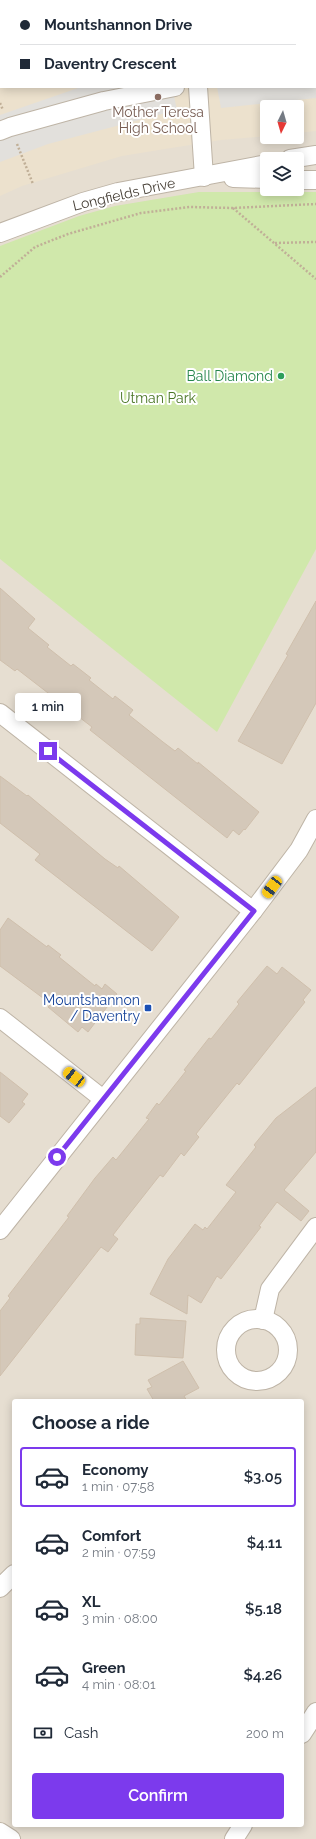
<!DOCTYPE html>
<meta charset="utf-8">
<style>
body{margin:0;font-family:Raleway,sans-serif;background:#f2f2f3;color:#1f2937;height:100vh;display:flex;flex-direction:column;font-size:15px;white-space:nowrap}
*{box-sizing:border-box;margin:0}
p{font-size:13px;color:#747a83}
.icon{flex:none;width:22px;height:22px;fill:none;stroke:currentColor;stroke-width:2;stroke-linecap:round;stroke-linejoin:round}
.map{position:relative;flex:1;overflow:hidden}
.drawer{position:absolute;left:12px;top:1399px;width:292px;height:428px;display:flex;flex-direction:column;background:#fff;border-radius:4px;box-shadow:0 2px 10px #0003}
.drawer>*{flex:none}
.top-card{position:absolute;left:0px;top:0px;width:316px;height:88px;box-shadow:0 2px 10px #0003;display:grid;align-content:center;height:88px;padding:0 20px;background:#fff}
.needle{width:26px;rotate:185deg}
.tools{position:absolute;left:260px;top:100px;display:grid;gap:8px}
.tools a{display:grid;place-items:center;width:44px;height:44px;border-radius:4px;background:#fff;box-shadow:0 2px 10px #0003;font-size:20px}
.end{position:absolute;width:18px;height:18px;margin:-9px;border:5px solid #7c3aed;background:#fff;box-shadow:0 0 0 2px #fff}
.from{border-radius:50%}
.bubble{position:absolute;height:28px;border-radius:4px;background:#fff;box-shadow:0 2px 10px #0003;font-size:13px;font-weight:600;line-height:28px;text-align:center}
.car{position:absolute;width:12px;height:24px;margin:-12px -6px;border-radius:5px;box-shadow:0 0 3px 1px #0007;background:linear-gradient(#f5c518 24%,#345 0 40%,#f5c518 0 76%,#345 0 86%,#f5c518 0)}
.top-card b{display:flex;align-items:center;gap:14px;height:38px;font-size:15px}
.top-card b+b{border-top:1px solid #e0e1e3}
.top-card i{width:10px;height:10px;background:#1f2937}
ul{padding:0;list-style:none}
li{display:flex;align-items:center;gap:12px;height:60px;margin:0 8px 6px;padding:0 12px;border:2px solid transparent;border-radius:4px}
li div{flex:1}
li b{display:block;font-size:15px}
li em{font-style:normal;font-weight:600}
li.selected{border-color:#7c3aed}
li>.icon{width:36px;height:36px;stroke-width:1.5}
h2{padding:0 20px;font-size:18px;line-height:48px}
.pay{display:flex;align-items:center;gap:10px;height:44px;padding:0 20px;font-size:15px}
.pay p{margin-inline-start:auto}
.primary-button{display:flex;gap:8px;margin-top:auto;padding:8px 20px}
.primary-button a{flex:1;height:46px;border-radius:4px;background:#7c3aed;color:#fff;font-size:16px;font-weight:600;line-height:46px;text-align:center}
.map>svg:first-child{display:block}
.residential{fill:#e6ded1;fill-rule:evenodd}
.education{fill:#ece1cd;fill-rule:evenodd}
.green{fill:#d0e8ab}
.parking{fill:#e2e0dc}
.building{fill:#d4c8b9;stroke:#cfbfac}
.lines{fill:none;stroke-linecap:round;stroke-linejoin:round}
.minor-casing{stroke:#beb4a6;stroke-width:20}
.path{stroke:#c0af97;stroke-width:2.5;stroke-dasharray:2 2;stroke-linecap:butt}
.minor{stroke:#fff;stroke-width:18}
.route{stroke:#7c3aed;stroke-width:5}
.education-dot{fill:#8d6e63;stroke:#fff;stroke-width:1.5}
.leisure-dot{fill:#2e9e5b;stroke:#fff;stroke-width:1.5}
.transit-dot{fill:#1a4fb4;stroke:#fff;stroke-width:1.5}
.labels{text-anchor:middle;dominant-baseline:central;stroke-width:4;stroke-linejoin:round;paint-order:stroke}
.education-label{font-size:14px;fill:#785e54;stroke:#fff}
.street-label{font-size:14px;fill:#443d34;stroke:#fff}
.leisure-label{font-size:14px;fill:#27864d;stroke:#fff;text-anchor:end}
.park-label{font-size:14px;fill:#4a7626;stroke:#fff}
.transit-label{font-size:14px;fill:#164399;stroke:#fff;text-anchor:end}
</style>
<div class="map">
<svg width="316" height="1839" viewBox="0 0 316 1839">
<rect width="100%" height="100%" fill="#f2ede4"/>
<path class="residential" d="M0 0H316V1839H0ZM1 1H315V87H1ZM267 107H297V137H267ZM267 159H297V189H267ZM14 1401H302V1825H14Z"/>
<path class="education" d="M0 0H316V131L297 133V107H267V136L221 140 122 156 22 186 0 196ZM1 1H315V87H1Z"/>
<polygon class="green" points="199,192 316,192 316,549 217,732 0,559 0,246 79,216 115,206"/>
<g class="parking">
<polygon points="229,0 316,0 316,98 221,108 217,87 315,87 315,1"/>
<polygon points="81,87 172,87 177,110 48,144 0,162 0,115"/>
</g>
<g class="building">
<polygon points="0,588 35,619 28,628 49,645 47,647 71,666 73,664 91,678 89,680 113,699 115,696 133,710 129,715 163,742 175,751 178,748 198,764 198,762 259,812 245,830 244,829 239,835 233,830 227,838 90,730 92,727 17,669 15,671 0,660"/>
<polygon points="316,601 316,703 282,764 238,741 288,655 286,654"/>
<polygon points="0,776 27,796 28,795 105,859 118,868 119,866 179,917 152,951 35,860 40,854 0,823"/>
<polygon points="8,918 47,947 48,945 61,955 59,957 95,986 96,984 102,989 105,984 117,994 88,1032 82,1027 78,1032 48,1007 51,1004 0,966 0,930"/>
<polygon points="267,966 277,974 282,967 311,990 303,1000 305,1002 239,1085 237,1083 196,1134 199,1137 184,1156 181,1153 163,1177 160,1175 123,1222 113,1235 118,1239 108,1252 101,1247 0,1376 0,1311 10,1298 8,1296 69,1217 67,1216 95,1178 113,1157 116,1160 149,1119 146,1118 157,1103 159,1105 186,1071 184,1070 209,1038 211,1039 239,1004 237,1002"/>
<polygon points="0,1072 28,1094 22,1102 25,1104 9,1123 0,1116"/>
<polygon points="316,1087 316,1152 284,1190 309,1211 301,1221 277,1202 259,1226 261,1227 221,1279 217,1276 201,1303 188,1295 187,1314 150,1294 168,1259 195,1224 203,1230 205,1227 207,1229 236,1192 226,1185 256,1147 254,1145 276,1118"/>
<polygon points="140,1318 186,1321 183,1358 135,1355 136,1324 140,1324"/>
<polygon points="183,1361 199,1388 184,1396 187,1401 154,1401 147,1389 152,1387 148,1380"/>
</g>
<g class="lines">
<defs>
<g id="minor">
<polyline points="193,0 193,1"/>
<polyline points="315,73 316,73"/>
<polyline points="198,87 204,177"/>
<polyline points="0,131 10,127 104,101 175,87"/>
<polyline points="290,159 316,155"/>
<polyline points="233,178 267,179"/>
<polyline points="297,180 316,180"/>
<polyline points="0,233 83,202 118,192 267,164"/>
<polyline points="0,713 253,911"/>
<polyline points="0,1018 103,1099"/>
<polyline points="0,1230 253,911 299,850 316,819"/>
<circle cx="257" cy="1350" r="31"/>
<polyline points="263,1320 270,1289 316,1227"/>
<polyline points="0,1588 14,1574"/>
<polyline points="302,1734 316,1712"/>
<polyline points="0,1832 11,1839"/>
<polyline points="234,1839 243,1825"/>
</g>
</defs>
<use href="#minor" class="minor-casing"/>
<g class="path">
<polyline points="166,1 175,0"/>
<polyline points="220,1 222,0"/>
<polyline points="0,103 3,110"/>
<polyline points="17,144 33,184"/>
<polyline points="233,208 316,279"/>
<polyline points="275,243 316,242"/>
<polyline points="0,277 35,247 68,234 141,213 190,207 233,208 316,204"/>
</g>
<use href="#minor" class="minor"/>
</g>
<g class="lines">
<polyline class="route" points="48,751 254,911 57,1157"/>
</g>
<circle class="education-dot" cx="158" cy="97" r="4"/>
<circle class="leisure-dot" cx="281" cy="376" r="4"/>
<rect class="transit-dot" x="144" y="1004" width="8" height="8" rx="2"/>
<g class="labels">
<g class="education-label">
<text x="158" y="112">Mother Teresa<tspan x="158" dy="16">High School</tspan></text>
</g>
<g class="street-label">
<text transform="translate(124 194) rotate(-13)">Longfields Drive</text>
</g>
<g class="leisure-label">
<text x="273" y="376">Ball Diamond</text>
</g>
<g class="park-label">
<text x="158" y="398">Utman Park</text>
</g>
<g class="transit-label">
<text x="140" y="1000">Mountshannon<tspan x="140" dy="16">/ Daventry</tspan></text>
</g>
</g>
</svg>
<div class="tools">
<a><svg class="needle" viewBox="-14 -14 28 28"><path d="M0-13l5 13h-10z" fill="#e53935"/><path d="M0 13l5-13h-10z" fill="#747a83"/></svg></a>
<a><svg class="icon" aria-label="layers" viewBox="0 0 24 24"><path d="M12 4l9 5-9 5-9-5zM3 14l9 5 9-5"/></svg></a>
</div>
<i class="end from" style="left:57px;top:1157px"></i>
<i class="end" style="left:48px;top:751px"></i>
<div class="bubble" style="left:15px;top:693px;width:66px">1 min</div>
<i class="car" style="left:272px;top:887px;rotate:217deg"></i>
<i class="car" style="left:74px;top:1077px;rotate:308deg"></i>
<div class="top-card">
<b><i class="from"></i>Mountshannon Drive</b>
<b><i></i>Daventry Crescent</b>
</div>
<section class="drawer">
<h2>Choose a ride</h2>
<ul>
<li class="selected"><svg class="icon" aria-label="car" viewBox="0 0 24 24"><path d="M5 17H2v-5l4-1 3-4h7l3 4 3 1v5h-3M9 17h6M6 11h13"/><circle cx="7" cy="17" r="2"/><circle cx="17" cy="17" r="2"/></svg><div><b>Economy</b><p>1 min · 07:58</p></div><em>$3.05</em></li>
<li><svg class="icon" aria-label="car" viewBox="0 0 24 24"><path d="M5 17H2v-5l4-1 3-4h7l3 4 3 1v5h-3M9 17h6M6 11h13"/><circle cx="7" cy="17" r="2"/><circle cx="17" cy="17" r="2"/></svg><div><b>Comfort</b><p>2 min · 07:59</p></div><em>$4.11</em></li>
<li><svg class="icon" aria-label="car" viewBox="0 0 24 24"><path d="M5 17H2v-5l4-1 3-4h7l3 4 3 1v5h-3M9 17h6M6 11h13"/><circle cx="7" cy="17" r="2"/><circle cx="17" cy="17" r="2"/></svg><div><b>XL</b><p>3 min · 08:00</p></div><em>$5.18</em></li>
<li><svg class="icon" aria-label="car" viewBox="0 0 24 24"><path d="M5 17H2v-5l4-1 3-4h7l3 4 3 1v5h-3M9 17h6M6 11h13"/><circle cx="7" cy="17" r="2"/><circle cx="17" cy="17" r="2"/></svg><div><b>Green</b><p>4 min · 08:01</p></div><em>$4.26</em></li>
</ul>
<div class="pay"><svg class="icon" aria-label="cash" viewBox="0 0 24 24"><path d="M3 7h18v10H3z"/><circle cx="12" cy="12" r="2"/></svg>Cash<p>200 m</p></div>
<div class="primary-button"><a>Confirm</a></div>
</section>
</div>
